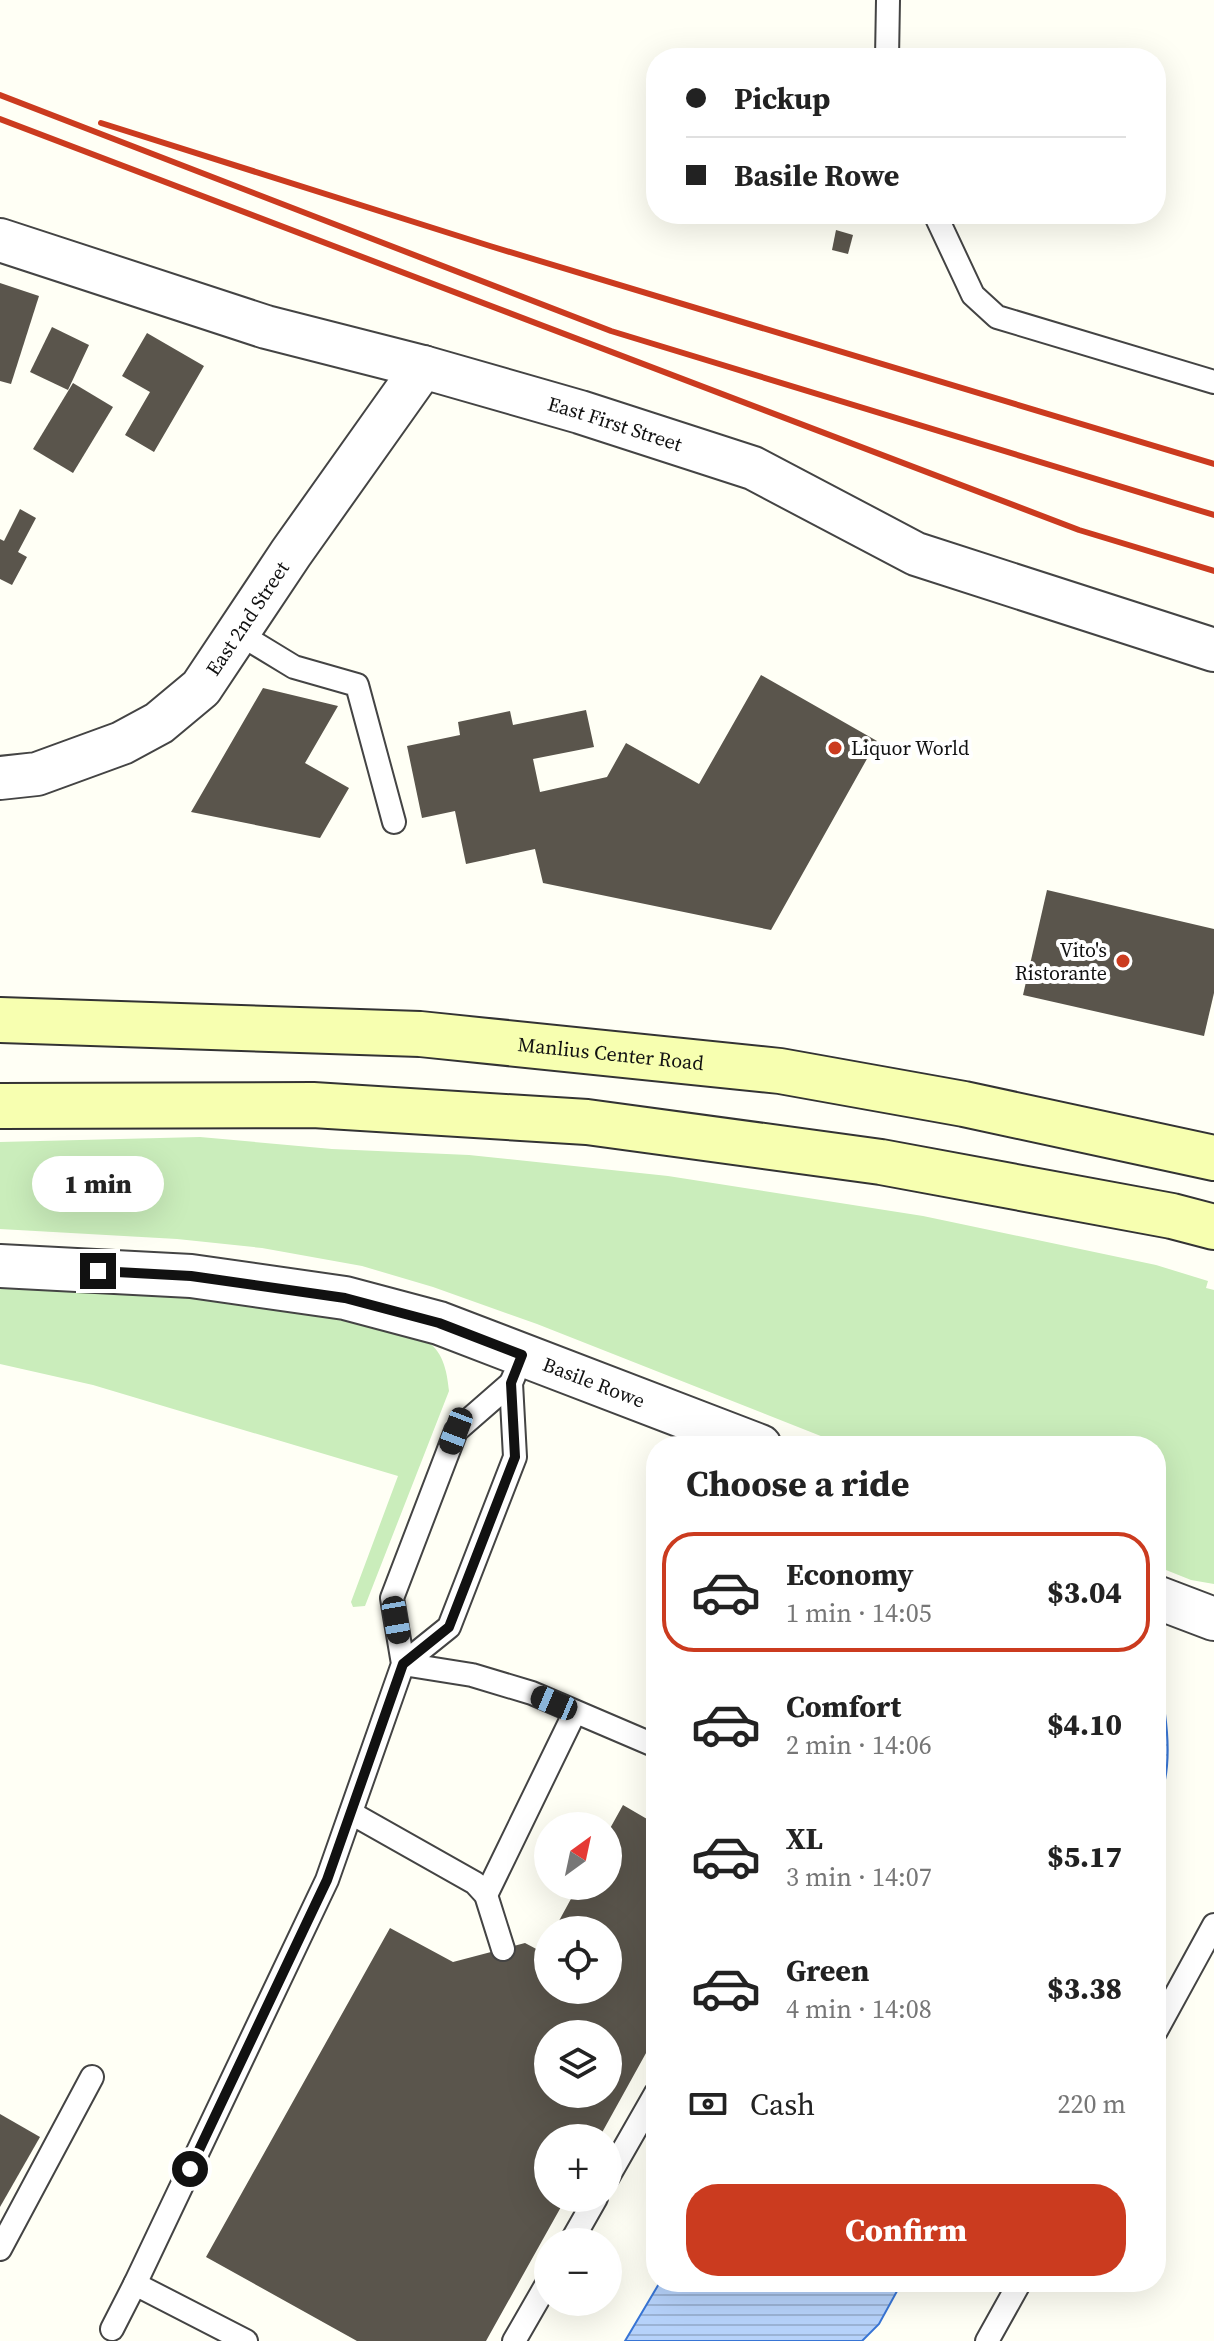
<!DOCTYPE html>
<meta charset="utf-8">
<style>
body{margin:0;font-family:"Source Serif 4",serif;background:#f2f2f2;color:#222;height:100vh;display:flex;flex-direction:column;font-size:30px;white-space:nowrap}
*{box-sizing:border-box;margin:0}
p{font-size:26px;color:#767676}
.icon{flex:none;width:44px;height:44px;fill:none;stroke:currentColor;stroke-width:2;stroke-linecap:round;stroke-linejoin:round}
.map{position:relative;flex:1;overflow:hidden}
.drawer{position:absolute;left:646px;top:1436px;width:520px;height:856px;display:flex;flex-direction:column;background:#fff;border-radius:32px;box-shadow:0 8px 32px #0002}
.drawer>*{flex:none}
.guide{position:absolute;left:646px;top:48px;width:520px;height:176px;border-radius:32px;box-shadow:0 8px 32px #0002;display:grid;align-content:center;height:176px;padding:0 40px;background:#fff}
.needle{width:52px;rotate:33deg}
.tools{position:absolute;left:534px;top:1812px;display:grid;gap:16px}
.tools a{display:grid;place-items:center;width:88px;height:88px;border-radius:50%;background:#fff;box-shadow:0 8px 32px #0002;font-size:40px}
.end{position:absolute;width:36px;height:36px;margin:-18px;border:10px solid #111;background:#fff;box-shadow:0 0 0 4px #fff}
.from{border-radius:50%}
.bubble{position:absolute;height:56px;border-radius:28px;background:#fff;box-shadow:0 8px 32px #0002;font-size:26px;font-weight:800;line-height:56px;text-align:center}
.car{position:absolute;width:24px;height:48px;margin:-24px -12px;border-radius:10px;box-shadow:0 0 6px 2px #0007;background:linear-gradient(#222 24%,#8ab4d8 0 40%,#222 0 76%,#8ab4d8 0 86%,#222 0)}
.guide b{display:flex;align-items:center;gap:28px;height:76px;font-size:30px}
.guide b+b{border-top:2px solid #e0e0e0}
.guide i{width:20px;height:20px;background:#222}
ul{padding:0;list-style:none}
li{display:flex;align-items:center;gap:24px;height:120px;margin:0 16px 12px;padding:0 24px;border:4px solid transparent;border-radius:32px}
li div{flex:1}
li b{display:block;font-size:30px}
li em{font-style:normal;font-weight:800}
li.selected{border-color:#cb3b1f}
li>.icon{width:72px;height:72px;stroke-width:1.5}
h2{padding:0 40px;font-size:36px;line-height:96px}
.pay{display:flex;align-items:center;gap:20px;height:88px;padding:0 40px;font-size:30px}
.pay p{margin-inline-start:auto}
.action{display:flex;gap:16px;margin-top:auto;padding:16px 40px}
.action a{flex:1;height:92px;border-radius:32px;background:#cb3b1f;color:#fff;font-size:32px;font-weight:800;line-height:92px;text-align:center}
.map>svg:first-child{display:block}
.grass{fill:#caedbb}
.water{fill:url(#water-rules);stroke:#3875d5;stroke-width:2}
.building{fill:#5a554c;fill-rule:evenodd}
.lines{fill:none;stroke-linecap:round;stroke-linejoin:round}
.lane-casing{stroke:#444;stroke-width:26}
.street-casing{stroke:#444;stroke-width:46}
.secondary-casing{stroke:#333;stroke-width:48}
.lane{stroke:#fff;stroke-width:22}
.street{stroke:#fff;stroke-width:42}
.secondary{stroke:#f7ffb0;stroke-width:44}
.rail{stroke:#cb3b1f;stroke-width:6}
.route{stroke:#111;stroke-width:10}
.poi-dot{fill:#cb3b1f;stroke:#fff;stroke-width:3}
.labels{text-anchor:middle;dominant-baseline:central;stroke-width:8;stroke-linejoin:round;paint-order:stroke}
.street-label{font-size:20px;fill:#111;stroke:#fff}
.poi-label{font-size:20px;fill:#111;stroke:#fff;text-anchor:start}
</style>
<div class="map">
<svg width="1214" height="2341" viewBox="0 0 1214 2341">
<defs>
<pattern id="water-rules" width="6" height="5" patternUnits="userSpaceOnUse" patternTransform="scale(2)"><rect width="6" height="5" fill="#b6d2fa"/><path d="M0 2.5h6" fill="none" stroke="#9bb3d5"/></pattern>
</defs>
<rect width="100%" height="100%" fill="#fffff5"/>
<g class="grass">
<polygon points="200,1137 332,1149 469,1155 668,1176 923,1216 1156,1265 1208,1281 1206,1288 1214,1290 1214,1584 1191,1580 1156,1566 1156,1446 846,1446 537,1324 433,1287 362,1266 262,1248 177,1239 0,1229 0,1142"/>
<path d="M0 1279C123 1288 251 1289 370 1323 387 1328 408 1331 423 1339 443 1349 447 1371 449 1391L365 1606 353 1607 351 1602 398 1476 93 1385 0 1364Z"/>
</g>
<g class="water">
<path d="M1156 1711 1165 1714C1169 1743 1170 1780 1156 1806Z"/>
<polygon points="660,2282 902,2282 879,2324 862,2341 625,2341"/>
</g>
<g class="building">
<polygon points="836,230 853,235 848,254 832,250"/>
<polygon points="0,283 39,296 11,384 0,381"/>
<polygon points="52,327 89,345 68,390 30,372"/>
<polygon points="147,333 204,366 154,452 125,435 150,392 122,376"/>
<polygon points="73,383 113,407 73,473 33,449"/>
<polygon points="20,509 36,518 18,552 27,557 12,585 0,579 0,539 4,541"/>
<polygon points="761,675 877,741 771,930 543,883 535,849 466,864 455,811 422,818 407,746 460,735 458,722 510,711 513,725 586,710 594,747 533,759 540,792 607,777 626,743 699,784"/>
<polygon points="263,688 338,706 305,763 349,788 320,838 191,812"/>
<polygon points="1047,890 1214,929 1214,993 1204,1036 1023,995"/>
<path d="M623 1805 647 1819 656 1809V2035L599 2138H548V2198H566L486 2341H357L206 2257 390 1928 453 1962 525 1943 542 1952 548 1941V1990H608V1930H554L578 1886H608V1832ZM548 2034H608V2094H548Z"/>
<polygon points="0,2114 40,2137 0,2207"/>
</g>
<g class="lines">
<defs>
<g id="lane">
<polyline points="887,58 888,0"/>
<polyline points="935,214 973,295 997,317 1214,382"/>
<polyline points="238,633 294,667 357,685 394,822"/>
<polyline points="403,1664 449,1627 515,1457 511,1383 514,1376"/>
<polyline points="403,1664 472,1675 532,1693 656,1746"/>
<polyline points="351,1813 475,1883 486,1895 503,1949"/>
<polyline points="486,1895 575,1712"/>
<polyline points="1156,2031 1214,1925"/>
<polyline points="608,2177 656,2093"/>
<polyline points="571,2242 596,2198"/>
<polyline points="0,2249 92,2077"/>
<polyline points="135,2284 246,2341"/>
<polyline points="112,2329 135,2284 327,1880 403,1664 392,1598 456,1431 511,1383"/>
<polyline points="514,2341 548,2282"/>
<polyline points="987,2341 1020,2282"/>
</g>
<g id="street">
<path id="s1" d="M0 240 266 327 423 367 580 412 753 468 916 554 1214 650"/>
<path id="s2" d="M0 778 37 774 122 743 159 723 201 688 291 553 423 367"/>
<path id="s3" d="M0 1266 191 1276 345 1298 439 1323 760 1446"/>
<polyline points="1156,1597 1214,1619"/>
</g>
<g id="secondary">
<path id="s4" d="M0 1020 420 1034 780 1071 964 1104 1214 1158"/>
<polyline points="0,1106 313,1105 587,1122 881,1162 1172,1216 1214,1227"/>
</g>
</defs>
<use href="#lane" class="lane-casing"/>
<use href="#street" class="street-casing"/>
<use href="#secondary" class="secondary-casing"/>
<use href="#lane" class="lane"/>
<use href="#street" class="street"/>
<use href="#secondary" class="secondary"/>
<g class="rail">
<polyline points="0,95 611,331 1214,515"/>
<polyline points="0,119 1079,530 1214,571"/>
<polyline points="101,123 490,246 1214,464"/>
</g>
</g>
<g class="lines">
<polyline class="route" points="98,1271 191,1276 345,1298 439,1323 522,1355 511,1383 515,1457 449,1627 403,1664 327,1880 190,2169"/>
</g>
<g class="poi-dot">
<circle cx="835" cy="748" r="8"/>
<circle cx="1123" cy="961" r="8"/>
</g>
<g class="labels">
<g class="street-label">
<text stroke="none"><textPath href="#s1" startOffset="642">East First Street</textPath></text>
<text stroke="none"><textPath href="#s2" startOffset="308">East 2nd Street</textPath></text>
<text stroke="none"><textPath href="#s4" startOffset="612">Manlius Center Road</textPath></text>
<text stroke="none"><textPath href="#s3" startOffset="610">Basile Rowe</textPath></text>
</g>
<g class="poi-label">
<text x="851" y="748">Liquor World</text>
<text x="1107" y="950" text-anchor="end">Vito's<tspan x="1107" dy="23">Ristorante</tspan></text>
</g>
</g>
</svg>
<div class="tools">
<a><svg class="needle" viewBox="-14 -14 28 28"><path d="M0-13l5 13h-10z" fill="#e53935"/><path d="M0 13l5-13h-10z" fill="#767676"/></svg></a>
<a><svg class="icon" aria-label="locate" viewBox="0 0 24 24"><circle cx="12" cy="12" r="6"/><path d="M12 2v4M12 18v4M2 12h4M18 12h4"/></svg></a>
<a><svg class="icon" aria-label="layers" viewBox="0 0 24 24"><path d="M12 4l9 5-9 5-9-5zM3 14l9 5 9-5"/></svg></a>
<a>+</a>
<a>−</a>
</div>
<i class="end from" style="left:190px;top:2169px"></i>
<i class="end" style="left:98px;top:1271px"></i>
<div class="bubble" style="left:32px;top:1156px;width:132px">1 min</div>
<i class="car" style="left:456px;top:1431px;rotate:201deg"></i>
<i class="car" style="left:396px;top:1620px;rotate:170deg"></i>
<i class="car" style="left:554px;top:1703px;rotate:293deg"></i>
<div class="guide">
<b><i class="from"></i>Pickup</b>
<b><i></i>Basile Rowe</b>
</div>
<section class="drawer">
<h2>Choose a ride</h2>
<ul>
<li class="selected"><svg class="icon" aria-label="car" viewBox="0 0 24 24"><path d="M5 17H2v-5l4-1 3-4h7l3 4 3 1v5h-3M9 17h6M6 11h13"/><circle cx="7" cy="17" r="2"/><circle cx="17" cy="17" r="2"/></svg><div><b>Economy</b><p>1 min · 14:05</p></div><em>$3.04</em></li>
<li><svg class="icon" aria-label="car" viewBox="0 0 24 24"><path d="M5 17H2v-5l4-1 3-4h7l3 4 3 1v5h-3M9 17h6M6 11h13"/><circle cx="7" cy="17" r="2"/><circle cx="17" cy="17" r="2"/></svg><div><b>Comfort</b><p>2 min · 14:06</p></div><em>$4.10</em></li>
<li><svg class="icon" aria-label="car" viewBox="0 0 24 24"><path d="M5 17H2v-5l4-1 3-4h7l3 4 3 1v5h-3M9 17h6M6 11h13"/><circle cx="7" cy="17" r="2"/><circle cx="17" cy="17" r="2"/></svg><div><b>XL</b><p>3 min · 14:07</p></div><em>$5.17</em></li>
<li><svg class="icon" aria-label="car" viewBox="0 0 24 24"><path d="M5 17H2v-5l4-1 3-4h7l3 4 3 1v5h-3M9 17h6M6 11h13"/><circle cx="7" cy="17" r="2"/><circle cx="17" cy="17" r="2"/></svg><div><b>Green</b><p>4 min · 14:08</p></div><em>$3.38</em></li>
</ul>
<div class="pay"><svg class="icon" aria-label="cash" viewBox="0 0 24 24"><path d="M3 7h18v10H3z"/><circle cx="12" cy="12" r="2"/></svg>Cash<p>220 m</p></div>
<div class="action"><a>Confirm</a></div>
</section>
</div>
